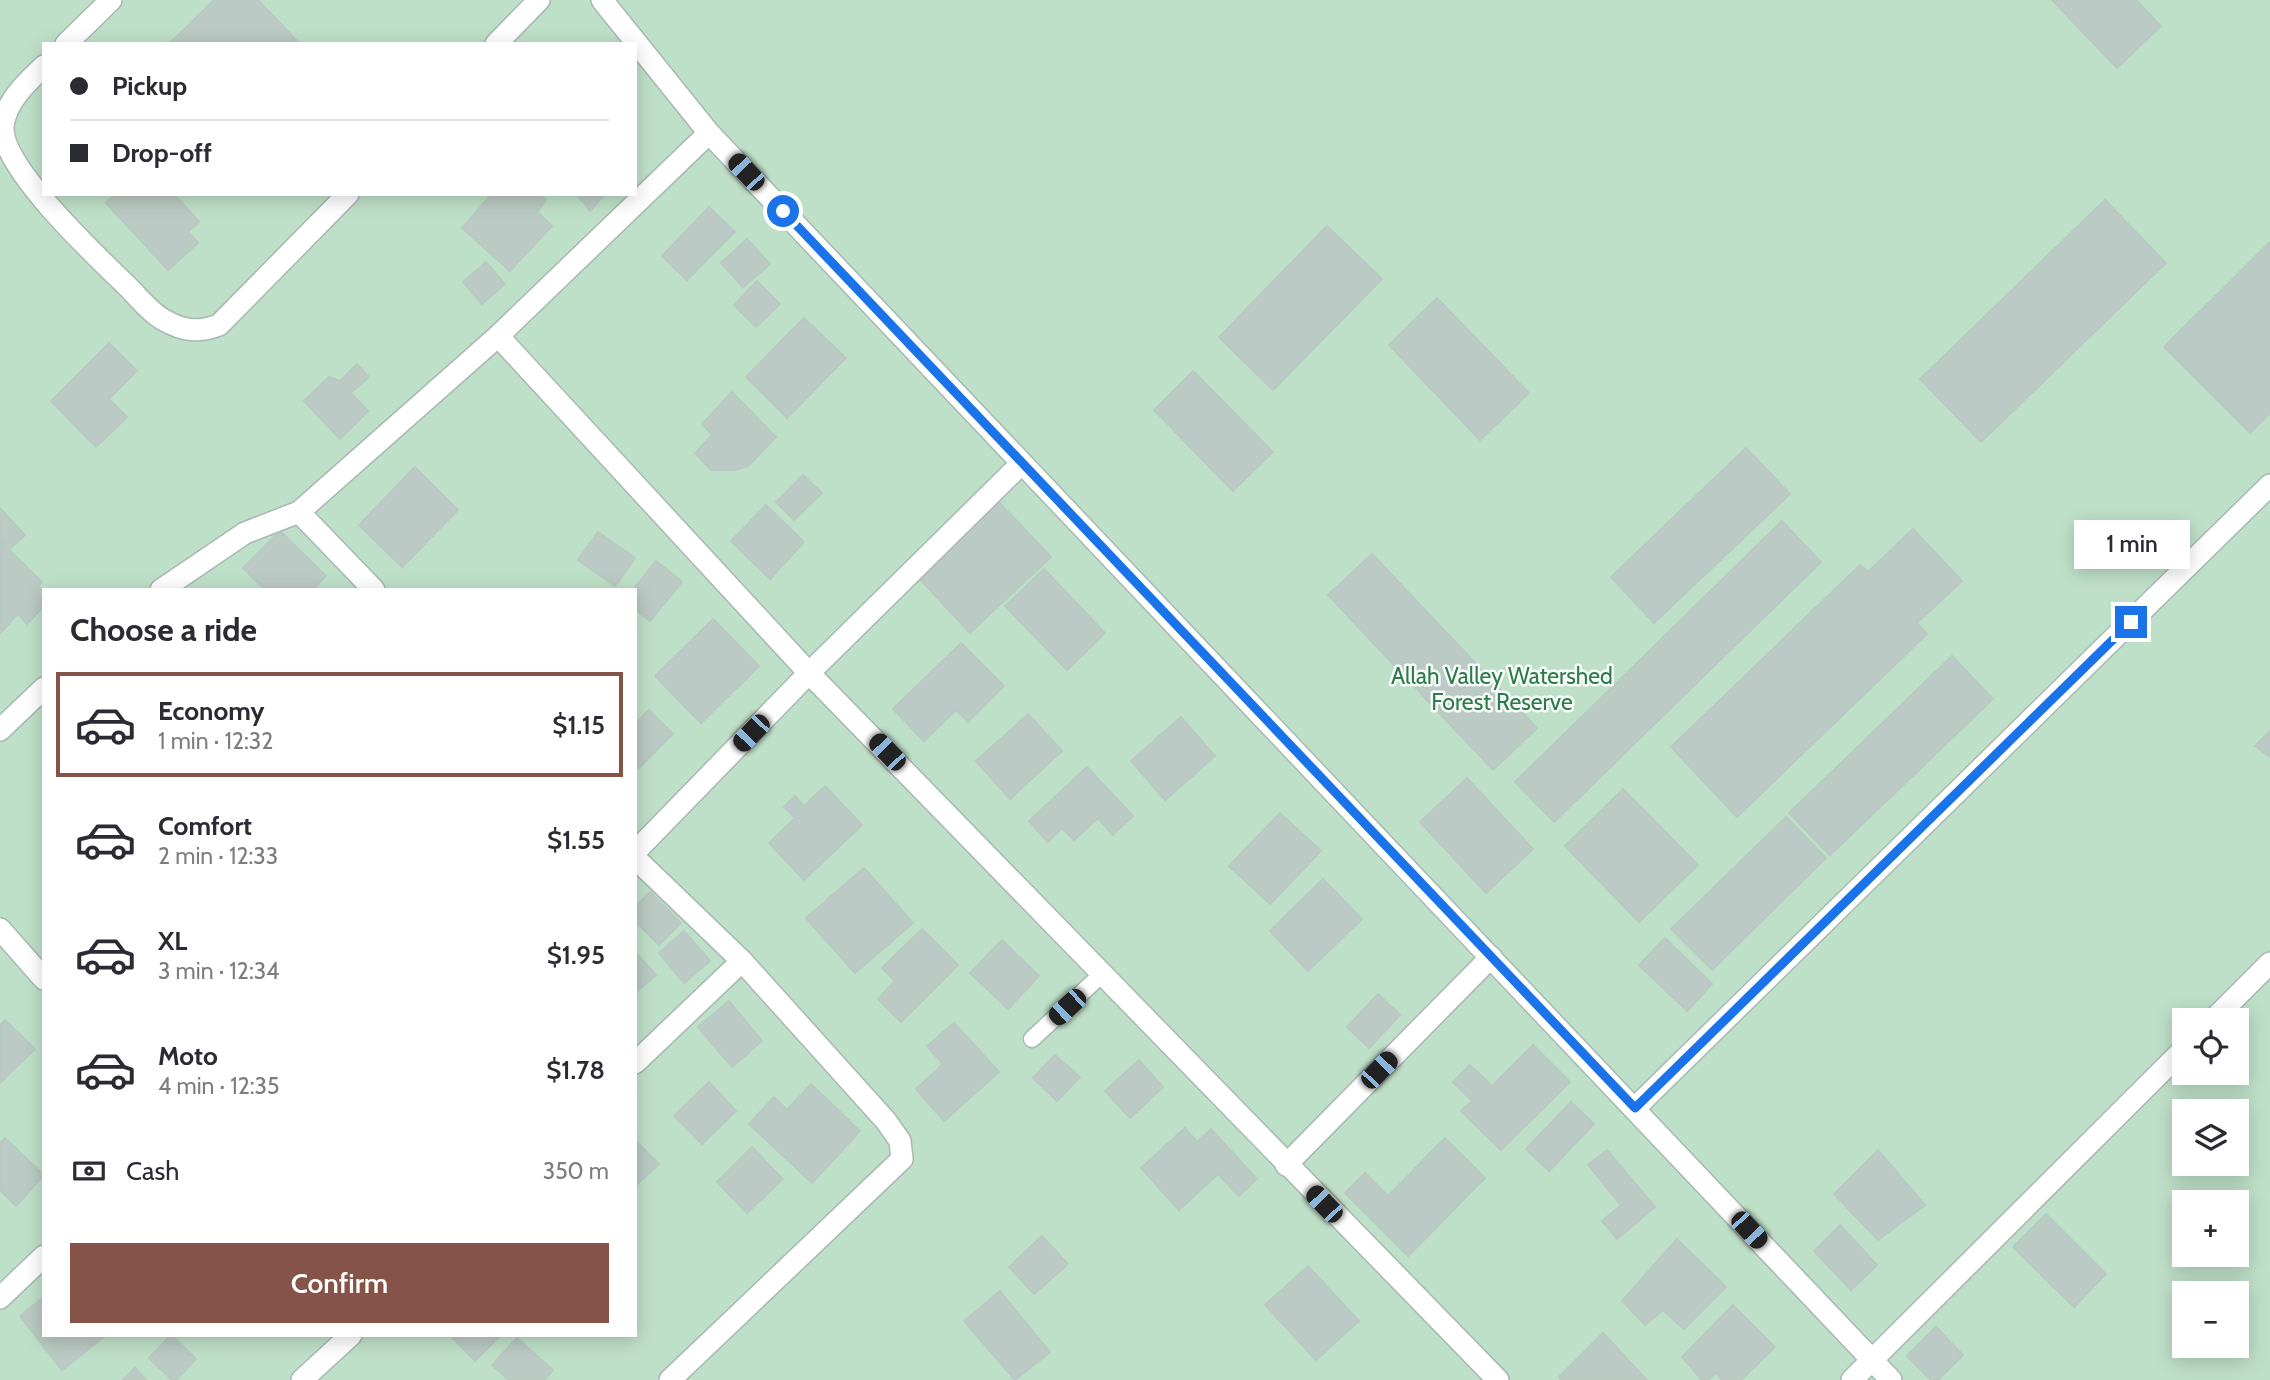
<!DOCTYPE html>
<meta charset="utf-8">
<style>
body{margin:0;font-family:Cabin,sans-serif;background:#f7f7f7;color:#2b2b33;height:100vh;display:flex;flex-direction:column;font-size:26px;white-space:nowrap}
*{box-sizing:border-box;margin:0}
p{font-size:23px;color:#7c7c81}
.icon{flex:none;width:38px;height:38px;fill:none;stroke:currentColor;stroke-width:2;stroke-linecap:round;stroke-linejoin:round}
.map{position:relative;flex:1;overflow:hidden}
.drawer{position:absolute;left:42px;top:588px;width:595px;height:749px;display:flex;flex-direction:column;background:#fff;border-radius:0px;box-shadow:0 4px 18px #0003}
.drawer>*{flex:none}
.guide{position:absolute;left:42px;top:42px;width:595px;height:154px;border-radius:0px;box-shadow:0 4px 18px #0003;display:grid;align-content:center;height:154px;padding:0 28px;background:#fff}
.buttons{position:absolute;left:2172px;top:1008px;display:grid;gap:14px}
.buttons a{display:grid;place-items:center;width:77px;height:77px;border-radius:0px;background:#fff;box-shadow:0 4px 18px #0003;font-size:35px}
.end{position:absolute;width:32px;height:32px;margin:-16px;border:9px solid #1a73e8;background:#fff;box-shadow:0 0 0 4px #fff}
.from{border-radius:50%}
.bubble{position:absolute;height:49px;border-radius:0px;background:#fff;box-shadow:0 4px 18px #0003;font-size:23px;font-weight:600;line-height:49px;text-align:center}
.car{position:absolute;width:21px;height:42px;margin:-21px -10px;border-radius:9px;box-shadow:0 0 5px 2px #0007;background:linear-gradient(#222 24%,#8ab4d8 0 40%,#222 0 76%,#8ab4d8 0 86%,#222 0)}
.guide b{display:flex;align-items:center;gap:24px;height:66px;font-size:26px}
.guide b+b{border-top:2px solid #e1e1e2}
.guide i{width:18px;height:18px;background:#2b2b33}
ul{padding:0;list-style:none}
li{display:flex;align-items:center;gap:21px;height:105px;margin:0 14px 10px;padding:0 14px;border:4px solid transparent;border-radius:0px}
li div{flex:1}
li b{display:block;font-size:26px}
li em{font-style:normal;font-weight:600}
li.current{border-color:#855347}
li>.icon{width:63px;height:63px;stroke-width:1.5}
h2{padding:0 28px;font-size:32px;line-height:84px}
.pay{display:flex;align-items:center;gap:18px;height:77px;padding:0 28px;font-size:26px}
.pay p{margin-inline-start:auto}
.button{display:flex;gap:14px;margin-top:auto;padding:14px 28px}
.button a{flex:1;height:80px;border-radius:0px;background:#855347;color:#fff;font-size:28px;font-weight:600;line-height:80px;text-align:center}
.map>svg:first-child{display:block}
.green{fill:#bfe0c8;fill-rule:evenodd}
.building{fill:#bbcac4;stroke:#b8c9c2;stroke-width:2}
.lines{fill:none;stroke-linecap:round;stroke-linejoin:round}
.lane-casing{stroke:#a8b8b2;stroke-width:19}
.street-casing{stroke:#a8b8b2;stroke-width:24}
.lane{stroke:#fff;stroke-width:16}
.street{stroke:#fff;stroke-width:21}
.route{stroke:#1a73e8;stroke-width:9}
.labels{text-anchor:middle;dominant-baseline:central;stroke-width:5;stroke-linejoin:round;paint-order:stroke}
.park-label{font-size:23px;fill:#2d7a4b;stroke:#f7fbf9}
</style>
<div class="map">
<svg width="2270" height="1380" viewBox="0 0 2270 1380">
<rect width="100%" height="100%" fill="#e6efeb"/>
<path class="green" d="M0 0H2270V1380H0ZM44 44H635V194H44ZM44 590H635V1335H44ZM2184 1020H2236V1073H2184ZM2184 1111H2236V1164H2184ZM2184 1202H2236V1255H2184ZM2184 1293H2236V1346H2184Z"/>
<g class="building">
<polygon points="214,0 258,0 300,44 169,44"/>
<polygon points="2052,0 2136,0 2161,26 2117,68"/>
<polygon points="115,194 174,194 199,222 188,232 198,243 168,270 106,203"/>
<polygon points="492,194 539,194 546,200 537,212 552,226 510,271 462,228"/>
<polygon points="577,194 605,194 590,211"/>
<polygon points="2105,200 2166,263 1981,442 1920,379"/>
<polygon points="709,207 735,232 687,280 662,256"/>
<polygon points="1327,226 1382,279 1273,390 1219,337"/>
<polygon points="747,239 770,264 743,287 721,263"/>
<polygon points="2270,242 2270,413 2250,433 2164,347"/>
<polygon points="486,262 505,284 482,304 463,282"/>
<polygon points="757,281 780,304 756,327 734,305"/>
<polygon points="1437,298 1529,393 1480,440 1389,345"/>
<polygon points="804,318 846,358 787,418 746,377"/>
<polygon points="109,343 137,371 109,399 127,417 96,447 51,401"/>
<polygon points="357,364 369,377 351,393 368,411 340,439 304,401 329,377 340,381"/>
<polygon points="1193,371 1273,452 1233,491 1154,410"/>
<polygon points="732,392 776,437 748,466 735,470 711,470 695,453 712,435 702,424"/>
<polygon points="1746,448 1790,494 1654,623 1611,577"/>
<polygon points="415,467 458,510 402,567 359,525"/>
<polygon points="803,475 822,493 794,520 776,502"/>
<polygon points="997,500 1051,557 970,633 916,575"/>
<polygon points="766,505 804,542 770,579 731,541"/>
<polygon points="0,508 25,535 11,548 0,539"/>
<polygon points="1782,521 1821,562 1554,822 1515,782"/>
<polygon points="1913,529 1962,581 1917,623 1927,634 1737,817 1671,747 1860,565 1868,572"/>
<polygon points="280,531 326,576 312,590 265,590 243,568"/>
<polygon points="598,532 635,558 615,586 578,560"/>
<polygon points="1,542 42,582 38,586 44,592 44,606 27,624 18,614 0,633"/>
<polygon points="1372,554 1537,728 1493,770 1328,595"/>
<polygon points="656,561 682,582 650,621 635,609 633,590"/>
<polygon points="1044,569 1105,633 1067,670 1005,606"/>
<polygon points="713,619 759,666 701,723 655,676"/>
<polygon points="961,643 1004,686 968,722 956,710 924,741 893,709"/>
<polygon points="1952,656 1993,699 1830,855 1789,813"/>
<polygon points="649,710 673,734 639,768 635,764 635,724"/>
<polygon points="1028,714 1062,751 1010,799 976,761"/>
<polygon points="1181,717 1215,756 1165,800 1131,761"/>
<polygon points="2270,731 2270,757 2255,746"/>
<polygon points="1087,767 1133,816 1113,835 1098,818 1074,840 1062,828 1048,842 1029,821"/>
<polygon points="1467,778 1533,849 1486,893 1420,822"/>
<polygon points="825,786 862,825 804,880 769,843 795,818 784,807 795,796 804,806"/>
<polygon points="1623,789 1698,865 1639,922 1565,846"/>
<polygon points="1280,813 1321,851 1270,904 1229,866"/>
<polygon points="1786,817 1826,858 1712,970 1671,929"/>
<polygon points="864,868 913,923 855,973 806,918"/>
<polygon points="1323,879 1362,919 1308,971 1270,931"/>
<polygon points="650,892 681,923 659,945 635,921 635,907"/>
<polygon points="922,929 958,965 901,1022 878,999 895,981 882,968"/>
<polygon points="684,931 710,961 684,983 659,953"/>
<polygon points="1665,938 1712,984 1687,1011 1639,965"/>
<polygon points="1002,940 1039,976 1008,1009 970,973"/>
<polygon points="635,952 656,975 635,993"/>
<polygon points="1378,994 1400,1015 1369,1048 1347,1027"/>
<polygon points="729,1001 762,1041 732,1067 698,1027"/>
<polygon points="5,1020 35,1049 1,1082 0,1025"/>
<polygon points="954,1023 999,1072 944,1121 916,1089 943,1064 927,1046"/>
<polygon points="1533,1045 1570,1082 1501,1150 1461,1111 1472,1101 1453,1082 1470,1065 1492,1086"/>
<polygon points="1055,1055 1080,1077 1057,1101 1033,1078"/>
<polygon points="1139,1060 1163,1087 1130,1118 1105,1091"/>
<polygon points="709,1082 736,1111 702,1144 674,1116"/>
<polygon points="811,1084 860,1131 812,1183 749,1124 774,1097 787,1110"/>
<polygon points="1571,1102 1594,1124 1549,1171 1526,1149"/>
<polygon points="1185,1128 1197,1142 1211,1129 1257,1179 1239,1196 1218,1174 1179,1210 1141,1168"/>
<polygon points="5,1138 44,1175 16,1206 0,1190 0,1143"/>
<polygon points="1445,1138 1485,1178 1408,1256 1345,1193 1365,1173 1388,1196"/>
<polygon points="635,1140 659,1164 635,1186"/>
<polygon points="752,1147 783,1179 747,1213 717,1182"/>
<polygon points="1607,1150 1655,1207 1617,1239 1602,1221 1621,1205 1588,1165"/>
<polygon points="1878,1150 1925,1205 1878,1240 1834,1194"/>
<polygon points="2046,1214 2106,1274 2074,1307 2013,1247"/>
<polygon points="1840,1225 1877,1265 1851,1290 1814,1251"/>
<polygon points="1042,1236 1068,1264 1034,1294 1009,1267"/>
<polygon points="1677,1239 1726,1287 1684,1329 1663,1310 1645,1325 1622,1301"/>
<polygon points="1308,1266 1359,1321 1316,1360 1265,1305"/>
<polygon points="1000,1291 1050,1352 1015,1380 964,1321"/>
<polygon points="44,1297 44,1335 106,1335 62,1370 20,1316"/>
<polygon points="1733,1305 1775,1347 1741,1380 1722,1380 1716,1373 1708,1380 1702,1380 1682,1357"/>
<polygon points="1936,1327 1963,1355 1938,1380 1931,1380 1907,1356"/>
<polygon points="1603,1333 1647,1380 1561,1380 1559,1377"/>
<polygon points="171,1335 196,1359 176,1380 172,1380 149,1358"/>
<polygon points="450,1335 501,1335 475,1361"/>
<polygon points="517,1338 553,1370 544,1380 509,1380 492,1365"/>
<polygon points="135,1368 146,1380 123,1380"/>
</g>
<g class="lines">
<defs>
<polyline id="lane" points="1032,1039 1101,975"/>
<g id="street">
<polyline points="602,0 709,133 1891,1380"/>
<polyline points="66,44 111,0"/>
<polyline points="496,44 539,0"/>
<path d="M44 66C27 82 6 101 3 126 0 166 96 256 125 284 137 295 149 312 164 320 183 331 198 333 219 325L348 194"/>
<polyline points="498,336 809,673 1498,1380"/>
<polyline points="299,512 374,590"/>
<polyline points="161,590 245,533 299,512 498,336 709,133"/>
<polyline points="0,730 44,688"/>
<polyline points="635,852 809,673 1022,463"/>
<polyline points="635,858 742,961 886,1121 900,1141 902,1159 670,1380"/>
<polyline points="0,929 44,979"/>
<polyline points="2213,1020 2270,963"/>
<polyline points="635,1063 742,961"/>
<polyline points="1635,1108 2270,485"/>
<polyline points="1286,1165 1491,957"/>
<polyline points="0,1298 44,1256"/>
<polyline points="302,1380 351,1335"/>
<polyline points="1852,1380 2184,1049"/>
</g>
</defs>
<use href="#lane" class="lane-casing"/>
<use href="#street" class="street-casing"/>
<use href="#lane" class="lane"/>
<use href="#street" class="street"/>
</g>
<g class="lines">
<polyline class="route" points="783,211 1635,1108 2131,622"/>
</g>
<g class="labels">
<g class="park-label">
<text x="1502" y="676">Allah Valley Watershed<tspan x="1502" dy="26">Forest Reserve</tspan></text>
</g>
</g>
</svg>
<div class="buttons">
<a><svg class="icon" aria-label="locate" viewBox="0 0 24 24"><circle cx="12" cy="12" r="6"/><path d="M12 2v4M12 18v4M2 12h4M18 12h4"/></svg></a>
<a><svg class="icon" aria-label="layers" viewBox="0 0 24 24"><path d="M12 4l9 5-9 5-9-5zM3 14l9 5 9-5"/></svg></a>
<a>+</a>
<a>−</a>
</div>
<i class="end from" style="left:783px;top:211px"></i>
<i class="end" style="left:2131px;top:622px"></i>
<div class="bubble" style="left:2074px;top:520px;width:116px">1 min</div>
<i class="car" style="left:746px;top:172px;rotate:317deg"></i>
<i class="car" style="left:751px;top:733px;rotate:224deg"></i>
<i class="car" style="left:887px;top:752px;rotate:316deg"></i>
<i class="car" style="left:1067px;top:1007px;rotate:227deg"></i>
<i class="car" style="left:1379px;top:1070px;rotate:44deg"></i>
<i class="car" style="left:1324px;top:1204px;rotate:316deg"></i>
<i class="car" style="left:1749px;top:1230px;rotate:137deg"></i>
<div class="guide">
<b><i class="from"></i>Pickup</b>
<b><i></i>Drop-off</b>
</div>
<section class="drawer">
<h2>Choose a ride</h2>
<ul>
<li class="current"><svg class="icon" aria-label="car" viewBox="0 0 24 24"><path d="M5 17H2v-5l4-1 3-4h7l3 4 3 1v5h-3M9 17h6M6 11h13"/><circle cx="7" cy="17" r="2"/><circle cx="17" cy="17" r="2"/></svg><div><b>Economy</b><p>1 min · 12:32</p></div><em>$1.15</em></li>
<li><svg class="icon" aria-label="car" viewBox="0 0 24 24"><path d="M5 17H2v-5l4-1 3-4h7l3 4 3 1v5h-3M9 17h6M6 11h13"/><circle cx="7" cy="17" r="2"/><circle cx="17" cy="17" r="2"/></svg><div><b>Comfort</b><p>2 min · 12:33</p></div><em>$1.55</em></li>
<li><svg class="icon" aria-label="car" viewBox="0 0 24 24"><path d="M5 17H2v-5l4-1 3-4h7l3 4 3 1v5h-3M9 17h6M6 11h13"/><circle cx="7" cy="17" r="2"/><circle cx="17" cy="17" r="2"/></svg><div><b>XL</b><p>3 min · 12:34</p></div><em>$1.95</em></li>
<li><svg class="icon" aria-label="car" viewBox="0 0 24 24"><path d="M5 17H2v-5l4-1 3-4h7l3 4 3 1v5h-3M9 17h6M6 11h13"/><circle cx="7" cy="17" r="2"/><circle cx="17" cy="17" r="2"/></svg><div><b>Moto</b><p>4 min · 12:35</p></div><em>$1.78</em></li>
</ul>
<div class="pay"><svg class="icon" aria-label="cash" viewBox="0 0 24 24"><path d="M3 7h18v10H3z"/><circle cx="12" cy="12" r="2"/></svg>Cash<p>350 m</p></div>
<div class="button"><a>Confirm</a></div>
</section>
</div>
